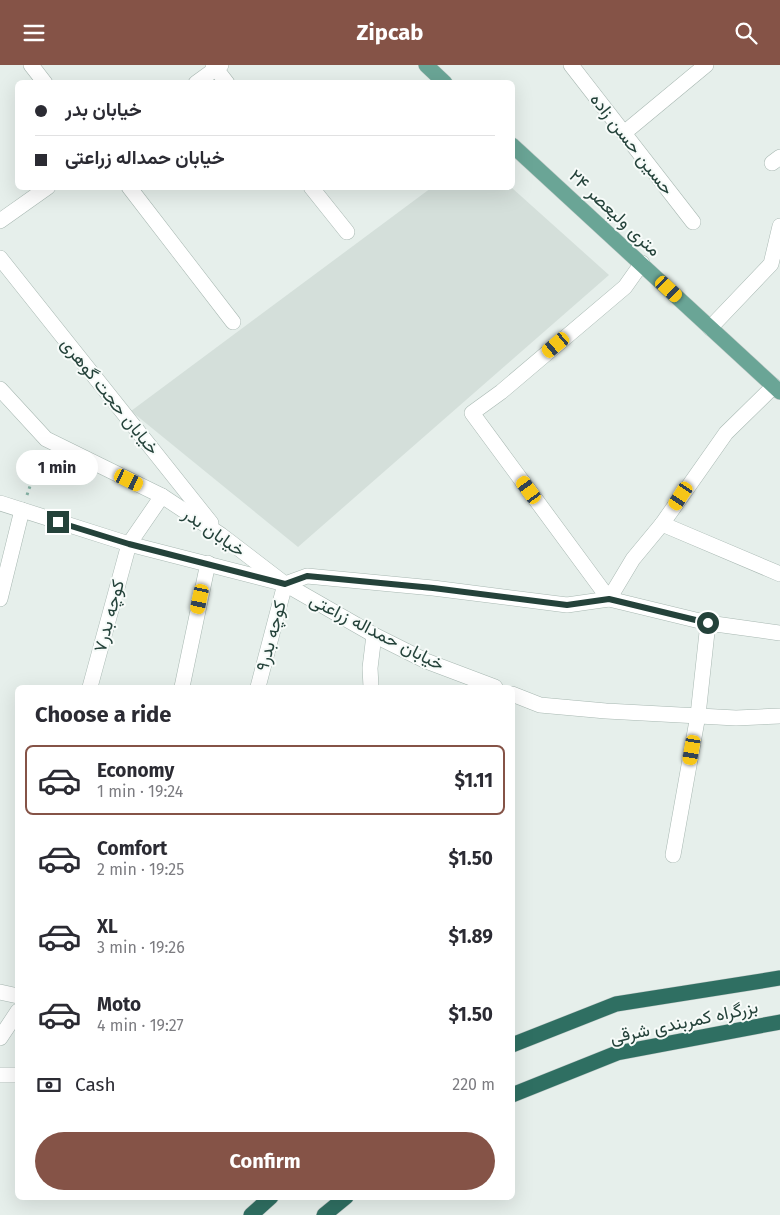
<!DOCTYPE html>
<meta charset="utf-8">
<style>
body{margin:0;font-family:"Fira Sans",Vazirmatn,sans-serif;background:#f7f7f7;color:#2b2b33;height:100vh;display:flex;flex-direction:column;font-size:19px;white-space:nowrap}
*{box-sizing:border-box;margin:0}
p{font-size:16px;color:#7c7c81}
.icon{flex:none;width:28px;height:28px;fill:none;stroke:currentColor;stroke-width:2;stroke-linecap:round;stroke-linejoin:round}
.map{position:relative;flex:1;overflow:hidden}
.panel{position:absolute;left:15px;top:620px;width:500px;height:515px;display:flex;flex-direction:column;background:#fff;border-radius:8px;box-shadow:0 5px 20px #0002}
.panel>*{flex:none}
.top-card{position:absolute;left:15px;top:15px;width:500px;height:110px;border-radius:8px;box-shadow:0 5px 20px #0002;display:grid;align-content:center;height:110px;padding:0 20px;background:#fff}
.end{position:absolute;width:22px;height:22px;margin:-11px;border:6px solid #24423a;background:#fff;box-shadow:0 0 0 2px #fff}
.from{border-radius:50%}
.bubble{position:absolute;height:35px;border-radius:18px;background:#fff;box-shadow:0 5px 20px #0002;font-size:16px;font-weight:700;line-height:35px;text-align:center}
.car{position:absolute;width:15px;height:30px;margin:-15px -8px;border-radius:6px;box-shadow:0 0 4px 1px #0007;background:linear-gradient(#f5c518 24%,#345 0 40%,#f5c518 0 76%,#345 0 86%,#f5c518 0)}
.top-card b{display:flex;align-items:center;gap:18px;height:48px;font-size:19px}
.top-card b+b{border-top:1px solid #e1e1e2}
.top-card i{width:12px;height:12px;background:#2b2b33}
ul{padding:0;list-style:none}
li{display:flex;align-items:center;gap:15px;height:70px;margin:0 10px 8px;padding:0 10px;border:2px solid transparent;border-radius:8px}
li div{flex:1}
li b{display:block;font-size:19px}
li em{font-style:normal;font-weight:700}
li.selected{border-color:#855347}
li>.icon{width:45px;height:45px;stroke-width:1.5}
h2{padding:0 20px;font-size:22px;line-height:60px}
.pay{display:flex;align-items:center;gap:12px;height:55px;padding:0 20px;font-size:19px}
.pay p{margin-inline-start:auto}
.button{display:flex;gap:10px;margin-top:auto;padding:10px 20px}
.button a{flex:1;height:58px;border-radius:30px;background:#855347;color:#fff;font-size:20px;font-weight:700;line-height:58px;text-align:center}
header{display:flex;justify-content:space-between;align-items:center;height:65px;padding:0 20px;background:#855347;color:#fff;font-size:22px;font-weight:700}
.map>svg:first-child{display:block}
.built{fill:#d4dfda}
.lines{fill:none;stroke-linecap:round;stroke-linejoin:round}
.minor-casing{stroke:#a8b8b2;stroke-width:16}
.major-casing{stroke:#c2cac8;stroke-width:16}
.highway-casing{stroke:#c2cac8;stroke-width:16}
.path{stroke:#86b3a5;stroke-width:3;stroke-dasharray:2.5 4;stroke-linecap:butt}
.minor{stroke:#fff;stroke-width:15}
.major{stroke:#6aa596;stroke-width:15}
.highway{stroke:#2f6f62;stroke-width:15}
.route{stroke:#24423a;stroke-width:6}
.labels{text-anchor:middle;dominant-baseline:central;stroke-width:4;stroke-linejoin:round;paint-order:stroke}
.street-label{font-size:18px;fill:#24423a;stroke:#f7fbf9}
</style>
<header><svg class="icon" aria-label="menu" viewBox="0 0 24 24"><path d="M4 6h16M4 12h16M4 18h16"/></svg>Zipcab<svg class="icon" aria-label="search" viewBox="0 0 24 24"><circle cx="10" cy="10" r="6"/><path d="M15 15l6 6"/></svg></header>
<div class="map">
<svg width="780" height="1150" viewBox="0 0 780 1150">
<rect width="100%" height="100%" fill="#e6efeb"/>
<polygon class="built" points="431,123 512,123 609,210 298,482 131,346"/>
<g class="lines">
<defs>
<g id="minor">
<polyline points="31,0 45,18"/>
<polyline points="213,0 227,18"/>
<polyline points="571,0 693,157"/>
<polyline points="196,18 221,0"/>
<polyline points="624,68 706,0"/>
<polyline points="772,98 780,92"/>
<polyline points="129,122 233,257"/>
<polyline points="311,122 347,167"/>
<polyline points="0,156 48,122"/>
<polyline points="0,193 211,458"/>
<polyline points="642,198 625,222 501,327 472,348 609,534 633,494 662,459 726,368 774,321"/>
<polyline points="710,263 771,199 780,161"/>
<polyline points="0,324 46,374 162,431 221,470 285,519 307,511 433,523 567,540 609,534 708,558 780,568"/>
<polyline points="0,438 129,479 285,519 374,570 426,596 495,622"/>
<polyline points="662,459 780,509"/>
<polyline points="0,534 22,445"/>
<polyline points="90,622 129,479 162,431"/>
<polyline points="182,622 208,498"/>
<polyline points="258,622 285,519"/>
<polyline points="371,622 370,603 374,570"/>
<polyline points="512,629 540,640 606,646 736,653 780,651"/>
<polyline points="673,790 698,650 708,558"/>
<polyline points="0,927 18,931"/>
<polyline points="0,973 18,946"/>
<polyline points="0,1010 18,1010"/>
</g>
<g id="major">
<polyline points="426,0 445,18"/>
<polyline points="512,80 780,327"/>
</g>
<g id="highway">
<polyline points="512,980 616,939 780,913"/>
<polyline points="512,1030 617,988 780,957"/>
<polyline points="251,1150 271,1132"/>
<polyline points="324,1150 346,1132"/>
</g>
</defs>
<use href="#minor" class="minor-casing"/>
<use href="#major" class="major-casing"/>
<use href="#highway" class="highway-casing"/>
<polyline class="path" points="27,430 41,389"/>
<use href="#minor" class="minor"/>
<use href="#major" class="major"/>
<use href="#highway" class="highway"/>
</g>
<g class="lines">
<polyline class="route" points="58,457 129,479 285,519 307,511 433,523 567,540 609,534 708,558"/>
</g>
<g class="labels">
<g class="street-label">
<text transform="translate(632 79) rotate(52)">حسین حسن زاده</text>
<text transform="translate(615 148) rotate(43)">۲۴ متری ولیعصر</text>
<text transform="translate(110 331) rotate(51)">خیابان حجت گوهری</text>
<text transform="translate(214 467) rotate(35)">خیابان بدر</text>
<text transform="translate(109 551) rotate(-75)">کوچه بدر۷</text>
<text transform="translate(377 567) rotate(27)">خیابان حمداله زراعتی</text>
<text transform="translate(271 571) rotate(-75)">کوچه بدر۹</text>
<text transform="translate(684 957) rotate(-12)">بزرگراه کمربندی شرقی</text>
</g>
</g>
</svg>
<i class="end from" style="left:708px;top:558px"></i>
<i class="end" style="left:58px;top:457px"></i>
<div class="bubble" style="left:16px;top:385px;width:82px">1 min</div>
<i class="car" style="left:669px;top:224px;rotate:133deg"></i>
<i class="car" style="left:556px;top:280px;rotate:230deg"></i>
<i class="car" style="left:129px;top:415px;rotate:116deg"></i>
<i class="car" style="left:529px;top:425px;rotate:324deg"></i>
<i class="car" style="left:681px;top:431px;rotate:213deg"></i>
<i class="car" style="left:200px;top:534px;rotate:192deg"></i>
<i class="car" style="left:692px;top:685px;rotate:190deg"></i>
<div class="top-card">
<b><i class="from"></i>خیابان بدر</b>
<b><i></i>خیابان حمداله زراعتی</b>
</div>
<section class="panel">
<h2>Choose a ride</h2>
<ul>
<li class="selected"><svg class="icon" aria-label="car" viewBox="0 0 24 24"><path d="M5 17H2v-5l4-1 3-4h7l3 4 3 1v5h-3M9 17h6M6 11h13"/><circle cx="7" cy="17" r="2"/><circle cx="17" cy="17" r="2"/></svg><div><b>Economy</b><p>1 min · 19:24</p></div><em>$1.11</em></li>
<li><svg class="icon" aria-label="car" viewBox="0 0 24 24"><path d="M5 17H2v-5l4-1 3-4h7l3 4 3 1v5h-3M9 17h6M6 11h13"/><circle cx="7" cy="17" r="2"/><circle cx="17" cy="17" r="2"/></svg><div><b>Comfort</b><p>2 min · 19:25</p></div><em>$1.50</em></li>
<li><svg class="icon" aria-label="car" viewBox="0 0 24 24"><path d="M5 17H2v-5l4-1 3-4h7l3 4 3 1v5h-3M9 17h6M6 11h13"/><circle cx="7" cy="17" r="2"/><circle cx="17" cy="17" r="2"/></svg><div><b>XL</b><p>3 min · 19:26</p></div><em>$1.89</em></li>
<li><svg class="icon" aria-label="car" viewBox="0 0 24 24"><path d="M5 17H2v-5l4-1 3-4h7l3 4 3 1v5h-3M9 17h6M6 11h13"/><circle cx="7" cy="17" r="2"/><circle cx="17" cy="17" r="2"/></svg><div><b>Moto</b><p>4 min · 19:27</p></div><em>$1.50</em></li>
</ul>
<div class="pay"><svg class="icon" aria-label="cash" viewBox="0 0 24 24"><path d="M3 7h18v10H3z"/><circle cx="12" cy="12" r="2"/></svg>Cash<p>220 m</p></div>
<div class="button"><a>Confirm</a></div>
</section>
</div>
